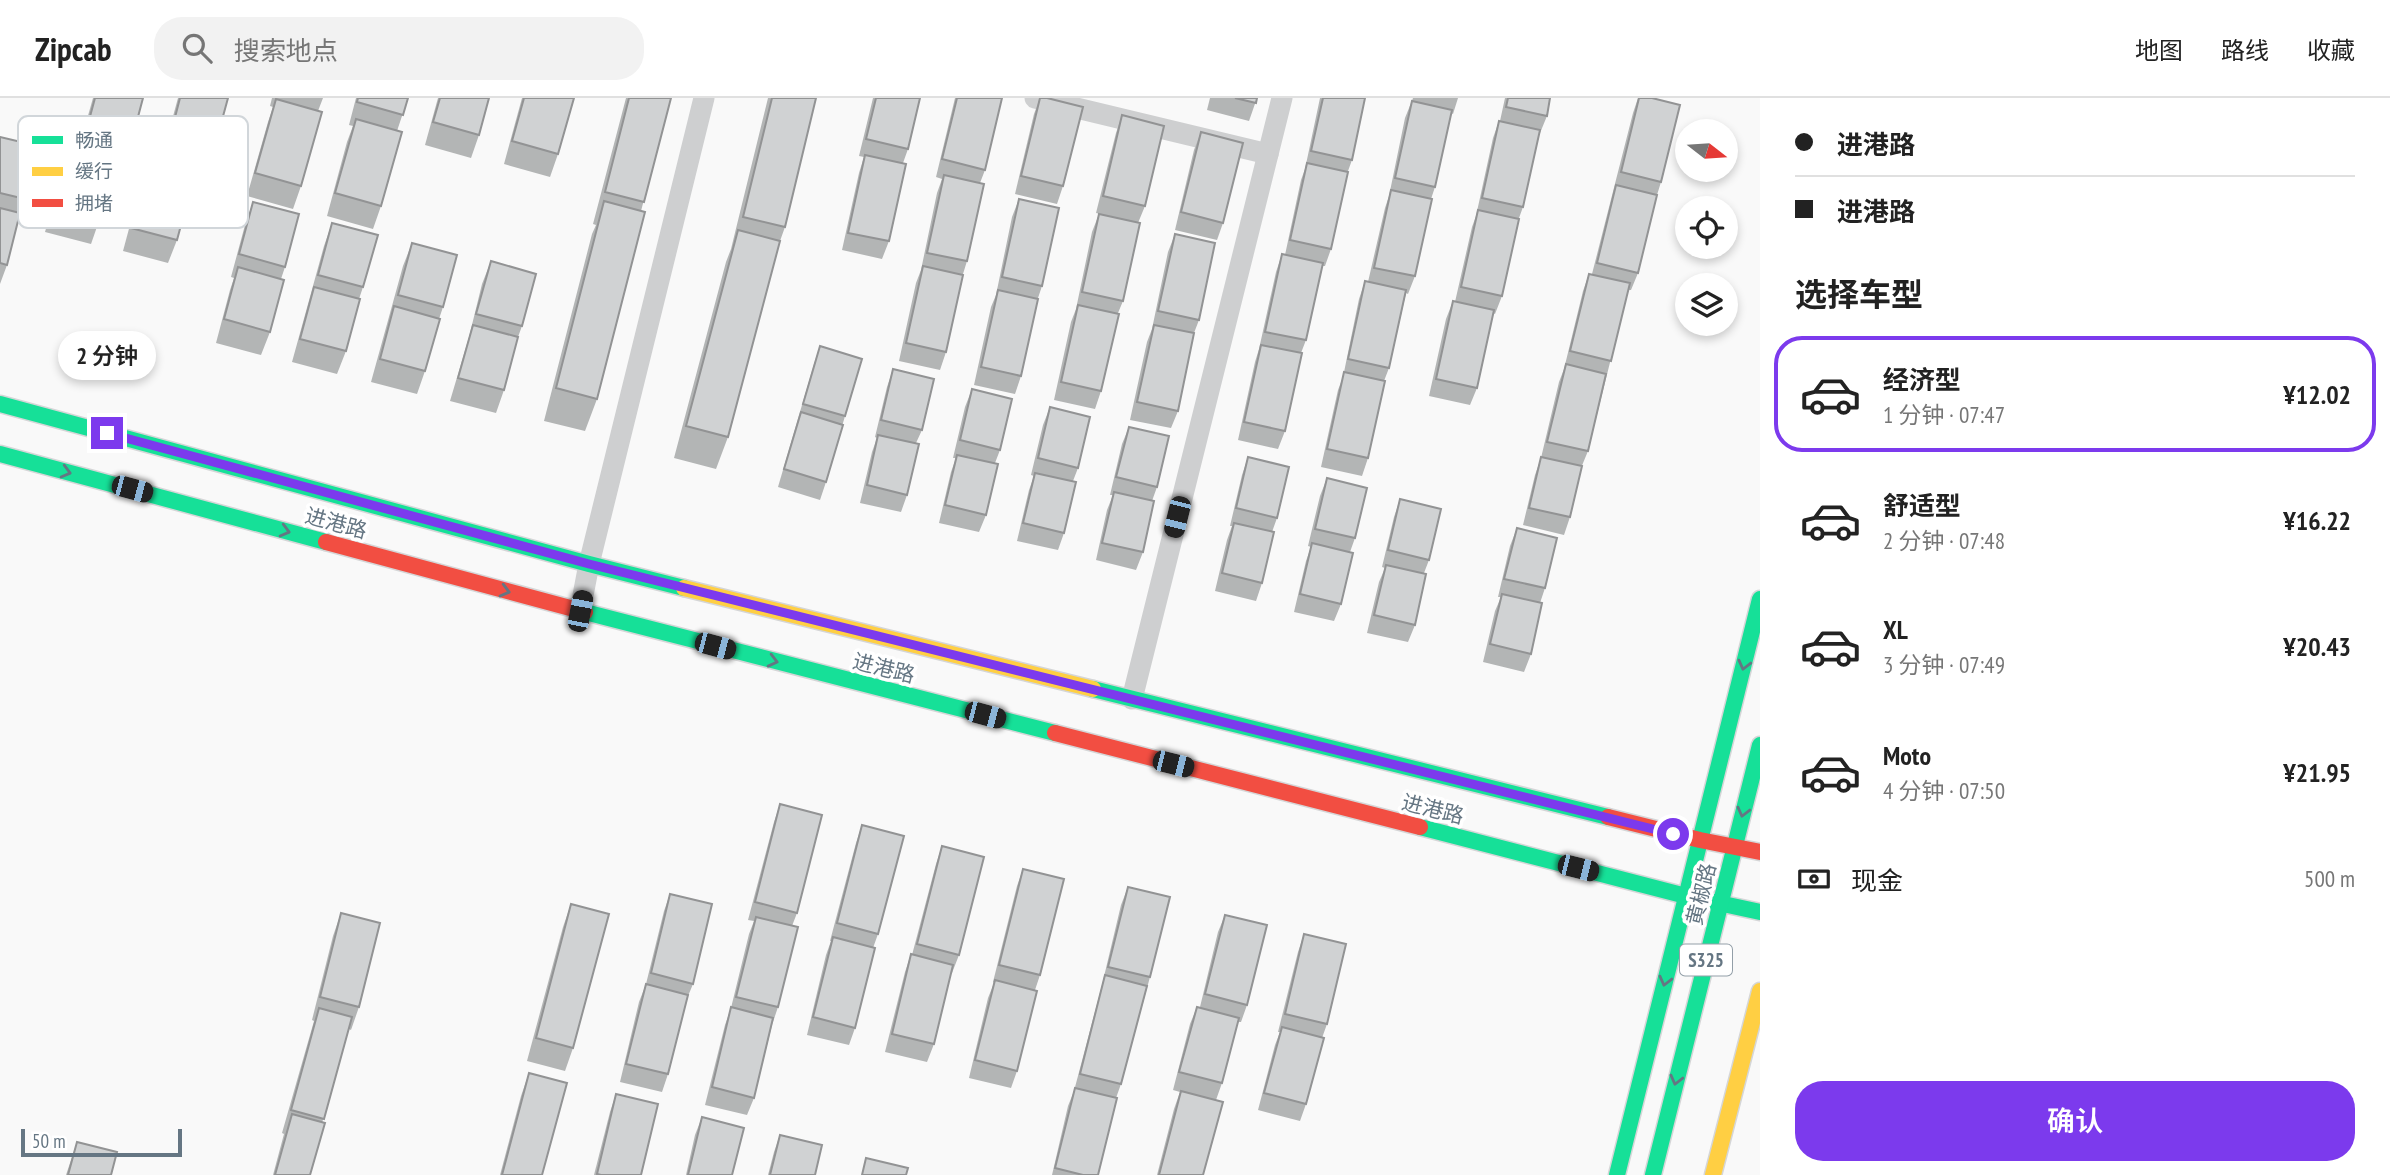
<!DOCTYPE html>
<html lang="zh">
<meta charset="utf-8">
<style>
body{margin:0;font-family:"PT Sans Narrow","Noto Sans SC",sans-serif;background:#f2f2f2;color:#222;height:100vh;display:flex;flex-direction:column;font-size:26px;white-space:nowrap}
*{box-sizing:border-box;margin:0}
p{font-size:23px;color:#767676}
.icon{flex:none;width:38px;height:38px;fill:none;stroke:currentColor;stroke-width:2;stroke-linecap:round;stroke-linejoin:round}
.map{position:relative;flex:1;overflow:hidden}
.panel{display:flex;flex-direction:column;background:#fff;width:630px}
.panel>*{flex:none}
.guide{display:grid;align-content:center;height:154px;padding:0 35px;background:#fff}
.needle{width:46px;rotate:107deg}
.fabs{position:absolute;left:1675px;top:21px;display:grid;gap:14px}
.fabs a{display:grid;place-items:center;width:63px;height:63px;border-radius:50%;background:#fff;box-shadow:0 4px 10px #0003;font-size:35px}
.scale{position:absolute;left:21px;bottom:18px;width:161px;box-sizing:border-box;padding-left:7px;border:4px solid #657683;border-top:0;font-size:19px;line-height:24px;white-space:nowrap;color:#657683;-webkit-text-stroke:5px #fff;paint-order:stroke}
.end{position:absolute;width:32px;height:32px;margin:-16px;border:9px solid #7c3aed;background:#fff;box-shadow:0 0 0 4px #fff}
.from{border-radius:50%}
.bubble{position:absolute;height:49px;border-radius:24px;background:#fff;box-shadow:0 4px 10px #0003;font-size:23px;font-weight:600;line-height:49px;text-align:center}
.car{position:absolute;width:21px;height:42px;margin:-21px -10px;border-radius:9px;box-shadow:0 0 5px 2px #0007;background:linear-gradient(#222 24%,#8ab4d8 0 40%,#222 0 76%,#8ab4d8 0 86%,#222 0)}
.guide b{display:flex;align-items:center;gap:24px;height:66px;font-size:26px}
.guide b+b{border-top:2px solid #e0e0e0}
.guide i{width:18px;height:18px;background:#222}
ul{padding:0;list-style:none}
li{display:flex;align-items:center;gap:21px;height:116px;margin:0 14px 10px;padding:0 21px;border:4px solid transparent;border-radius:28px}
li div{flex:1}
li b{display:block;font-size:26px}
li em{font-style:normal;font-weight:600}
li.current{border-color:#7c3aed}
li>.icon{width:63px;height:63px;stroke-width:1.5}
h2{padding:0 35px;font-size:32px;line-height:84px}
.pay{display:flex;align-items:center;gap:18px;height:77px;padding:0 35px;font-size:26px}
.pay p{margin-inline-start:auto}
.cta{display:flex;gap:14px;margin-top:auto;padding:14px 35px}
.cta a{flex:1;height:80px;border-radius:28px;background:#7c3aed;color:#fff;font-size:28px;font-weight:600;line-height:80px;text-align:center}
header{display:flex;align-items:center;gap:42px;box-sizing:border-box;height:98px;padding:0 35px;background:#fff;border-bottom:2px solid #e0e0e0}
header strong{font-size:33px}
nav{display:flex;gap:38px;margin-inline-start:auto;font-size:24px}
.search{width:490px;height:63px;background:#f2f2f2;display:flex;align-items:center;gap:18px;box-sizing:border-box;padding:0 24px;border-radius:28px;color:#767676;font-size:26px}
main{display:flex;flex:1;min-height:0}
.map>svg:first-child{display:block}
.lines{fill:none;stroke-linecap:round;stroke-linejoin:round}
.fast-casing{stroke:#d5d6d7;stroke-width:19}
.slow-casing{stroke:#d5d6d7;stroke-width:19}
.jam-casing{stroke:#d5d6d7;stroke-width:19}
.street{stroke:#cecfd0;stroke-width:21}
.fast{stroke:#16e098;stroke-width:16}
.slow{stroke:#ffcf43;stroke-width:16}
.jam{stroke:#f24e42;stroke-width:16}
.wall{fill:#b3b5b5}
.building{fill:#d0d2d3;stroke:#929394;stroke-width:2}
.oneway{stroke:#657683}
.route{stroke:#7c3aed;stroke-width:9}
.labels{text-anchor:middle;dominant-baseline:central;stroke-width:7;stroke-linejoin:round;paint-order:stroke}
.shield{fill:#fff;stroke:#939fa8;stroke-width:2}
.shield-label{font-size:19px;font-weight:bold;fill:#657683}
.street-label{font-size:21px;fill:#657683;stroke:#fff}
.key{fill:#fff;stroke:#d1d6da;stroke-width:2}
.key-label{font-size:19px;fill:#657683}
</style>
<header>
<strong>Zipcab</strong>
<div class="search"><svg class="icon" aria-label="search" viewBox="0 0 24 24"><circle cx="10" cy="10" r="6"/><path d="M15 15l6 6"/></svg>搜索地点</div>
<nav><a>地图</a><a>路线</a><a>收藏</a></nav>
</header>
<main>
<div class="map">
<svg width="1760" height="1077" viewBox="0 0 1760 1077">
<rect width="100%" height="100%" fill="#f9f9f9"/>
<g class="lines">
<defs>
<g id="fast">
<polyline points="0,306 589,466 684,490"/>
<polyline points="0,356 326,444"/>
<polyline points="585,514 1055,635"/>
<polyline points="1093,591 1608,719"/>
<polyline points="1420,729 1686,798 1760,814"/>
<polyline points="1617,1077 1760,501"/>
<polyline points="1653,1077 1760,647"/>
</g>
<g id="slow">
<polyline points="684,490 1093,591"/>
<polyline points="1713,1077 1760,893"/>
</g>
<g id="jam">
<polyline points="326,444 585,514"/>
<polyline points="1055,635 1420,729"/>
<polyline points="1608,719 1700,742 1760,754"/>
</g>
</defs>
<use href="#fast" class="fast-casing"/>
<use href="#slow" class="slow-casing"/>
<use href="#jam" class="jam-casing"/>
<g class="street">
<polyline points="1035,0 1268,56"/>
<polyline points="580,513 589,466 704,0"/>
<polyline points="1132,601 1282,0"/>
</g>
<use href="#fast" class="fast"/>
<use href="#slow" class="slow"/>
<use href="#jam" class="jam"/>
</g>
<g class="wall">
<polygon points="93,0 143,0 130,49 121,72 76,60"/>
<polygon points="178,0 228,0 210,66 202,89 157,77"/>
<polygon points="272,0 323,0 318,13 301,88 293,111 247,98 268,24 273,9 270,8"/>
<polygon points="356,0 408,0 397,33 381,108 373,131 327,118 347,44 353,28 349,27"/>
<polygon points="438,0 489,0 479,37 471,60 425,47"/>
<polygon points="522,0 574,0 558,56 550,79 504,66"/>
<polygon points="626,0 671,0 641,113 597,301 585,333 544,323 592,136 596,127 593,126"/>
<polygon points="768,0 816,0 785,129 780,143 728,339 716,371 674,360 726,164 731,151"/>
<polygon points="873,0 920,0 908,51 903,65 889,143 882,161 842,152 859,75 864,59 859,58"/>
<polygon points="955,0 1002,0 985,72 980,85 967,163 963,176 946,254 940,272 899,263 916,185 921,172 937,95 942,81 936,79"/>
<polygon points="1040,0 1063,88 1057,106 1015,96 1034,16"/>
<polygon points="1210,0 1257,0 1249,23 1207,12"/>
<polygon points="1320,0 1365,0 1352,62 1348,73 1331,151 1325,168 1322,168 1306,242 1301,255 1285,333 1278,351 1238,342 1255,264 1259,251 1276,174 1282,156 1285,157 1301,82 1305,71"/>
<polygon points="1413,0 1458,0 1453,16 1451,15 1435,89 1431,101 1415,178 1408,196 1406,195 1389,270 1384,283 1368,360 1362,378 1321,369 1338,292 1343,279 1359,201 1365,183 1368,184 1385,110 1389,98 1405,20"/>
<polygon points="1505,0 1550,0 1547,18 1540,35 1539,35 1523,109 1519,120 1502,198 1495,216 1493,215 1477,290 1470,307 1429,298 1446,221 1453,203 1455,204 1472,129 1476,118 1493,40 1499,23 1500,23"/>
<polygon points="1638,0 1661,84 1657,97 1638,175 1631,192 1628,192 1588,353 1581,370 1570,419 1564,437 1523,427 1535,377 1541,360 1559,284 1564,271 1583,193 1589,176 1592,176 1633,15"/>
<polygon points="1122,17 1145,108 1138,125 1123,203 1118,215 1101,293 1095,311 1054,302 1071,224 1076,211 1092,134 1099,116 1113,119 1096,115 1116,35"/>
<polygon points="1201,34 1223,125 1217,142 1175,132 1194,52"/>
<polygon points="0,39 25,101 20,115 7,167 0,186"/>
<polygon points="68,58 99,123 91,146 45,134 60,81"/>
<polygon points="146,78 177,142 168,165 123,153 137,101"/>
<polygon points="1019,101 1042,188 1038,200 1021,278 1015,296 974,287 991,209 996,197 1012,119"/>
<polygon points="253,104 285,169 281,181 270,234 261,257 216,245 230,192 234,180 231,179 245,127"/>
<polygon points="332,125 363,189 359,201 346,253 337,276 292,264 324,148"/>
<polygon points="1175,136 1199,222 1194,235 1178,313 1171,330 1130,322 1147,244 1152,231 1168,154"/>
<polygon points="412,145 443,209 439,221 425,273 417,296 371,284 403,168"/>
<polygon points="491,163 522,228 518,239 504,292 496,315 450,303 469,239 482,186"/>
<polygon points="820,248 845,318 826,384 820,402 778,389 814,266"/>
<polygon points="893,271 922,332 916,345 907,397 901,414 860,405 872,354 877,340 875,339 887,289"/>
<polygon points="972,291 1000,352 995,365 986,417 979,434 939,425 951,374 956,360 953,360 965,309"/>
<polygon points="1050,309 1078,370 1073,383 1064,435 1058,452 1017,443 1029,392 1034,378 1031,377 1043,327"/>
<polygon points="1129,329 1157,389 1152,403 1143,454 1136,472 1096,462 1107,412 1113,397 1110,397 1122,346"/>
<polygon points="1248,359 1277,420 1272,434 1262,485 1256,503 1215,493 1227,442 1232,428 1230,428 1242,377"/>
<polygon points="1327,380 1355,440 1350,454 1341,506 1334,523 1294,514 1306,463 1311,449 1308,448 1320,398"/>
<polygon points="1400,401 1429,462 1424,475 1415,527 1408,544 1367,535 1379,484 1385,470 1382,469 1394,419"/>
<polygon points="1517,430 1545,490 1540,505 1531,556 1524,574 1483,564 1495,513 1501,499 1498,499 1510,448"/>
<polygon points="780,706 797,815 792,828 778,909 772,927 754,1000 747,1017 705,1007 725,927 731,910 749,836 754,823 748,822 774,724"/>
<polygon points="862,727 878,836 873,850 855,930 849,947 807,937 826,857 831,843 830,843 856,745"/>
<polygon points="942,748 959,857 952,875 951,875 934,946 927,964 885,954 905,874 911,856 912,857 936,766"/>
<polygon points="1023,771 1040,877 1035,892 1017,973 1011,990 969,980 988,900 994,885 993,884 1017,788"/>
<polygon points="1128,789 1150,879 1121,986 1116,1000 1098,1077 1052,1077 1068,1008 1074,993 1102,887 1121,807"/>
<polygon points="670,796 693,886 686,903 668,976 662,994 620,984 639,904 646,886 664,813"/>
<polygon points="571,806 573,950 565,973 527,963 563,829"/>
<polygon points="341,815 359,909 351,932 349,931 322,1025 310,1077 273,1077 284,1036 282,1035 314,923 312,922 333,838"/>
<polygon points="1225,817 1247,907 1241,924 1238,924 1222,985 1216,1002 1203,1077 1157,1077 1174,1011 1180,994 1173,992 1190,926 1197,909 1200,909 1218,834"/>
<polygon points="1304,836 1327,926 1322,940 1306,1006 1300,1023 1258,1012 1275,947 1280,934 1278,934 1298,854"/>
<polygon points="529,975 542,1077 500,1077 521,998"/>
<polygon points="616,996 641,1077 594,1077 610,1014"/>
<polygon points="702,1019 732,1077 686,1077 695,1037"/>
<polygon points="780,1037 815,1077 768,1077 774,1054"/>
<polygon points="77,1044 111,1077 66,1077"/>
</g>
<g class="building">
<polygon points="95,0 143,0 130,49 85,37"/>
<polygon points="180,0 228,0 210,66 166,54"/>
<polygon points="358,0 408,0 403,17 357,4"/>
<polygon points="440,0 489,0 479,37 433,24"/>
<polygon points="524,0 574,0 558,56 512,43"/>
<polygon points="629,0 671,0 644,104 605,94"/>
<polygon points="772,0 816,0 785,129 743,119"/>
<polygon points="876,0 920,0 908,51 866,41"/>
<polygon points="957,0 1002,0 985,72 942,61"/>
<polygon points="1040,0 1047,0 1083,9 1063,88 1021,78"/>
<polygon points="1235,0 1257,0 1256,5"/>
<polygon points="1323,0 1365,0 1352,62 1311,53"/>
<polygon points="1508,0 1550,0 1547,18 1506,9"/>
<polygon points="1639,0 1652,0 1680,7 1661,84 1621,74"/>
<polygon points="276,1 322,14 301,88 255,75"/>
<polygon points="1412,3 1452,12 1435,89 1395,80"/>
<polygon points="1122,17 1164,28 1145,108 1103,98"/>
<polygon points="356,21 402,34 381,108 335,95"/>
<polygon points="1499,23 1540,32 1523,109 1482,100"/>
<polygon points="1201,34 1243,45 1223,125 1181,114"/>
<polygon points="0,39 38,48 25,101 0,95"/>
<polygon points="865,57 906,66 889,143 848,135"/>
<polygon points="1307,65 1348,74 1331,151 1290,142"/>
<polygon points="944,77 984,86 967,163 927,155"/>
<polygon points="146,78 191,90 177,142 131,130"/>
<polygon points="1616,87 1657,97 1638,175 1597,165"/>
<polygon points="1391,92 1432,101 1415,178 1374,170"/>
<polygon points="1019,101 1059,110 1042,188 1002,179"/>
<polygon points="604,103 645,114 597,301 556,290"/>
<polygon points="253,104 299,116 285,169 239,156"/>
<polygon points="0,110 20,115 7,167 0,165"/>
<polygon points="1478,112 1519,121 1502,198 1461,189"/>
<polygon points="1099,116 1140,125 1123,203 1082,194"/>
<polygon points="332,125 378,137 363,189 318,177"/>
<polygon points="738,132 780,143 728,339 686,328"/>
<polygon points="1175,136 1215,145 1199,222 1158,213"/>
<polygon points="412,145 457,157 443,209 398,197"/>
<polygon points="1282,156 1323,165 1306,242 1265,234"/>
<polygon points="491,163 536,176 522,228 476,216"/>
<polygon points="923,168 963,177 946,254 906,245"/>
<polygon points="238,169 284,182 270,234 224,221"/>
<polygon points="1589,176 1630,185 1611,263 1570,253"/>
<polygon points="1365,183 1406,192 1389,270 1348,261"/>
<polygon points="314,189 360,201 346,253 300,241"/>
<polygon points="998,192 1038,201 1021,278 981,269"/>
<polygon points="1453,203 1494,212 1477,290 1436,281"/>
<polygon points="1078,207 1119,216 1101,293 1061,284"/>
<polygon points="394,208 440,221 425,273 380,261"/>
<polygon points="473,227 518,239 504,292 458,280"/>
<polygon points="1154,227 1194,235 1178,313 1137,304"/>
<polygon points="1261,247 1302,255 1285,333 1244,324"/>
<polygon points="820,248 862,261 845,318 803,306"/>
<polygon points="1566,266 1606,276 1588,353 1547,344"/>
<polygon points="893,271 934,281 922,332 881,322"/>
<polygon points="1344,274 1385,283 1368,360 1327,351"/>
<polygon points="972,291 1012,301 1000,352 960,342"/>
<polygon points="1050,309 1090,319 1078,370 1038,360"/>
<polygon points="801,314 843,327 826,384 784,371"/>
<polygon points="1129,329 1169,338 1157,389 1116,379"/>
<polygon points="878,337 919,346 907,397 867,387"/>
<polygon points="957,357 998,366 986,417 945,407"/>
<polygon points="1248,359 1289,369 1277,420 1236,410"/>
<polygon points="1541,359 1582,368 1570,419 1529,410"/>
<polygon points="1035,375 1076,384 1064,435 1023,425"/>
<polygon points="1327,380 1367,390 1355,440 1315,431"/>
<polygon points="1114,394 1154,403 1143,454 1102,445"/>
<polygon points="1400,401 1441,411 1429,462 1388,452"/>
<polygon points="1234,425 1274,434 1262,485 1222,475"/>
<polygon points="1517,430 1557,440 1545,490 1504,481"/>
<polygon points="1312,445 1353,455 1341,506 1300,496"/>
<polygon points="1386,467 1426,476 1415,527 1374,517"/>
<polygon points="1502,496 1542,505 1531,556 1490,546"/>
<polygon points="780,706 822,717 797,815 755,804"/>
<polygon points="862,727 904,738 878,836 837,825"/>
<polygon points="942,748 984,759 959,857 917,846"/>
<polygon points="1023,771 1064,781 1040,877 999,867"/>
<polygon points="1128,789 1170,799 1150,879 1108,869"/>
<polygon points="670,796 712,806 693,886 651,875"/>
<polygon points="571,806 609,816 573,950 536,940"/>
<polygon points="341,815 380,825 359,909 320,899"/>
<polygon points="1225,817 1267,827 1247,907 1205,896"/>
<polygon points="756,819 798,829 778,909 736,899"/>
<polygon points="1304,836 1346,846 1327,926 1285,916"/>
<polygon points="833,839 875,850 855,930 813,919"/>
<polygon points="911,856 953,867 934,946 892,936"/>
<polygon points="1105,877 1147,888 1121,986 1080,976"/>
<polygon points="995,882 1037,893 1017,973 975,962"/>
<polygon points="646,886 688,897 668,976 626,966"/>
<polygon points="731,909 773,920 754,1000 712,989"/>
<polygon points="1197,909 1239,920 1222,985 1179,974"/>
<polygon points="319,910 352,919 324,1021 291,1012"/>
<polygon points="1282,929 1324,940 1306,1006 1264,995"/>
<polygon points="529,975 567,985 542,1077 502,1077"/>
<polygon points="1075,990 1117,1000 1098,1077 1083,1077 1055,1070"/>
<polygon points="1181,993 1223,1004 1203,1077 1159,1077"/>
<polygon points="616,996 658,1006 641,1077 601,1077 597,1076"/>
<polygon points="292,1016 325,1025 310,1077 275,1077"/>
<polygon points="702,1019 744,1030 732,1077 688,1077"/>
<polygon points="780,1037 822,1047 815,1077 770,1077"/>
<polygon points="77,1044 117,1054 111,1077 68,1077"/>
<polygon points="866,1060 908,1070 906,1077 862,1077"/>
</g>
<defs><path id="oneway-chevron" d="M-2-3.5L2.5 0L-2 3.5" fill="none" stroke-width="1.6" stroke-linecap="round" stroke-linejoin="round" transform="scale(1.75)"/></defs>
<g class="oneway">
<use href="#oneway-chevron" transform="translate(66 374) rotate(15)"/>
<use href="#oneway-chevron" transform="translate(285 433) rotate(15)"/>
<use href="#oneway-chevron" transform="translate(505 493) rotate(15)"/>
<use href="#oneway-chevron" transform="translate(773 563) rotate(14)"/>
<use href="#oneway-chevron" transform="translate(1744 567) rotate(104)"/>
<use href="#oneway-chevron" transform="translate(1743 714) rotate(104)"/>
<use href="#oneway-chevron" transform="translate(1665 883) rotate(104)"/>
<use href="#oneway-chevron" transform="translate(1676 982) rotate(104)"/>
</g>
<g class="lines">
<polyline class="route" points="107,335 589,466 1673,736"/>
</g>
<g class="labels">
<rect class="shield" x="1680" y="846.5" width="52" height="31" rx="5"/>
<g class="shield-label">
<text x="1706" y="862">S325</text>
</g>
<g class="street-label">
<text transform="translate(336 425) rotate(15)">进港路</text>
<text transform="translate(884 570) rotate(14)">进港路</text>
<text transform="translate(1433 711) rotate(14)">进港路</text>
<text transform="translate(1701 796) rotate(-76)">黄椒路</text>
</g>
</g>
<rect x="18" y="18" width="230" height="112" rx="10" class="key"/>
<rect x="32" y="38" width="31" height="8" fill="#16e098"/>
<rect x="32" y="69" width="31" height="9" fill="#ffcf43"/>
<rect x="32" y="101" width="31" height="8" fill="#f24e42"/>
<g class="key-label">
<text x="75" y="49">畅通</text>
<text x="75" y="80">缓行</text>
<text x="75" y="112">拥堵</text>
</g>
</svg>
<div class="fabs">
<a><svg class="needle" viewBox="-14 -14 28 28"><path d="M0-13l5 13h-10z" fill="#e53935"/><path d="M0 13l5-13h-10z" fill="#767676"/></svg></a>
<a><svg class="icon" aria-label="locate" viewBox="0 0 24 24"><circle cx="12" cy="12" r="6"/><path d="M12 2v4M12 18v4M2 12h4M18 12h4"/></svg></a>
<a><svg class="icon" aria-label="layers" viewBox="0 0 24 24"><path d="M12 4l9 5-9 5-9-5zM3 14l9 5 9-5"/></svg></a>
</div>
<div class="scale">50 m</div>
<i class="end from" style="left:1673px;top:736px"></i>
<i class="end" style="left:107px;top:335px"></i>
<div class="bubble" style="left:58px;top:233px;width:98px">2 分钟</div>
<i class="car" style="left:132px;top:391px;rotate:105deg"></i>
<i class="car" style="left:1177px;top:419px;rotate:194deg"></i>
<i class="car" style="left:580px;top:513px;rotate:11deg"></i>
<i class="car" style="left:715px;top:548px;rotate:105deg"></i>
<i class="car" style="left:985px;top:617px;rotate:105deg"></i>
<i class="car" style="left:1173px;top:666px;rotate:104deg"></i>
<i class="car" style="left:1578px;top:770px;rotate:104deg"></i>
</div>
<section class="panel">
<div class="guide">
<b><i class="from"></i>进港路</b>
<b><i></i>进港路</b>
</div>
<h2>选择车型</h2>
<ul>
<li class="current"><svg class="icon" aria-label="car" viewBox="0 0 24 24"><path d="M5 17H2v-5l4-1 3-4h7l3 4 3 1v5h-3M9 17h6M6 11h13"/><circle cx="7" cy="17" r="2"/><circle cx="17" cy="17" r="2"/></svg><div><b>经济型</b><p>1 分钟 · 07:47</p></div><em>¥12.02</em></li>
<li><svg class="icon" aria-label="car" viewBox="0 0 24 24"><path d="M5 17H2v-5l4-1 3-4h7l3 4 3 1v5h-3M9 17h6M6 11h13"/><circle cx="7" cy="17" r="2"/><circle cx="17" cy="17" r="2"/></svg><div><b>舒适型</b><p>2 分钟 · 07:48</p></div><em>¥16.22</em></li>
<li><svg class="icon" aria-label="car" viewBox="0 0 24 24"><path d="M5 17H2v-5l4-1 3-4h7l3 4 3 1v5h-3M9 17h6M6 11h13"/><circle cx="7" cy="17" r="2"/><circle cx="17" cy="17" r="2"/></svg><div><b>XL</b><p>3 分钟 · 07:49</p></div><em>¥20.43</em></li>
<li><svg class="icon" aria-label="car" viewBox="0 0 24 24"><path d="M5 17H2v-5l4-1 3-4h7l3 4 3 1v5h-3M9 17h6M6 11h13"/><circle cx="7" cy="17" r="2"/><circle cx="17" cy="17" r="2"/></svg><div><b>Moto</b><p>4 分钟 · 07:50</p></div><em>¥21.95</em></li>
</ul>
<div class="pay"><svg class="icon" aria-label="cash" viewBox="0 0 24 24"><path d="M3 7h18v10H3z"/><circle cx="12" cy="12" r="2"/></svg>现金<p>500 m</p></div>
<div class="cta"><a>确认</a></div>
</section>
</main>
